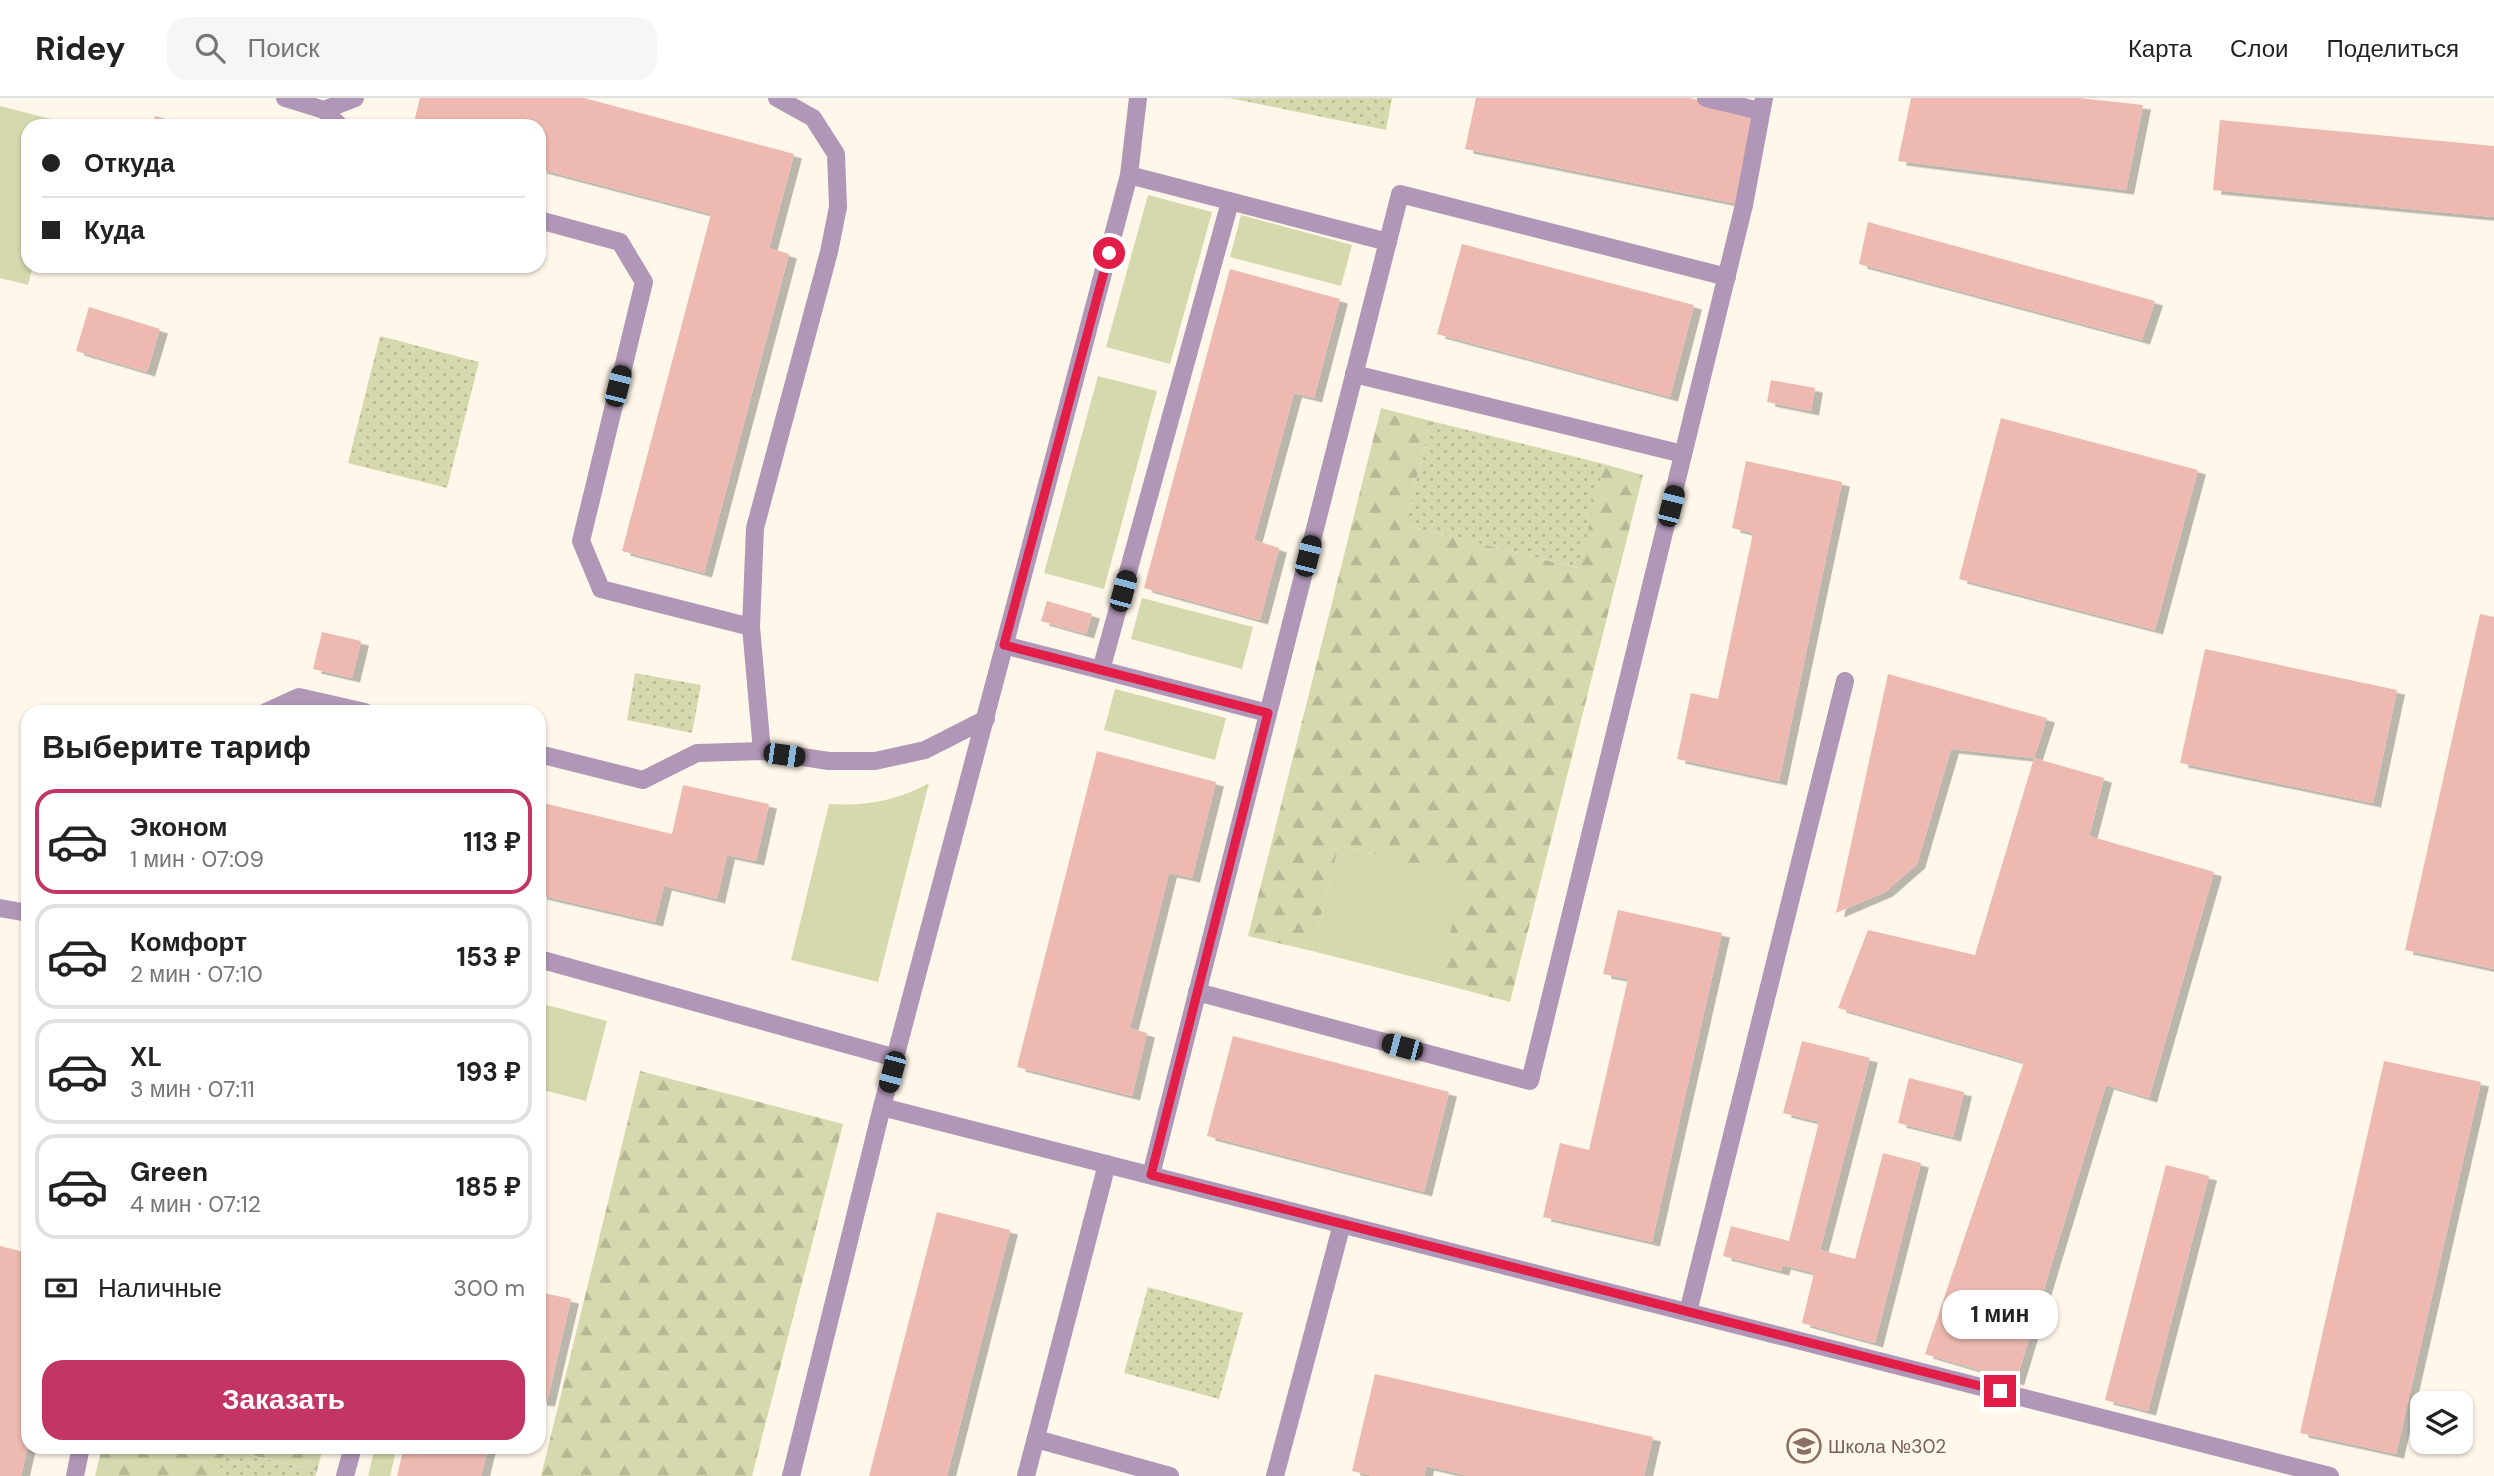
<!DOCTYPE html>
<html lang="ru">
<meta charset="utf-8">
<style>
body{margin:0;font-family:"DM Sans",sans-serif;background:#f6f6f6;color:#222;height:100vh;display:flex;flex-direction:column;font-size:26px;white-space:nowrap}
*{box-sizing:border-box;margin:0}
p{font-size:23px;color:#767676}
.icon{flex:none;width:38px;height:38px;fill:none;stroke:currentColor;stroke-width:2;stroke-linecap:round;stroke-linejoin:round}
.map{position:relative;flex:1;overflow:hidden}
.sheet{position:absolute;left:21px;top:607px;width:525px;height:749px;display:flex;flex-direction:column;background:#fff;border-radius:21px;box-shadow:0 2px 5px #0004}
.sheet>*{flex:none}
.top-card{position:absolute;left:21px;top:21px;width:525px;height:154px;border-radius:21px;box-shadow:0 2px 5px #0004;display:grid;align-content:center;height:154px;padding:0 21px;background:#fff}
.fabs{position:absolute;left:2410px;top:1293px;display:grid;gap:14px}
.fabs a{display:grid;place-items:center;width:63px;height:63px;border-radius:14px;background:#fff;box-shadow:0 2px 5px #0004;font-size:35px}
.end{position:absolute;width:32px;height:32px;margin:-16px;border:9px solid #e11d48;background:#fff;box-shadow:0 0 0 4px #fff}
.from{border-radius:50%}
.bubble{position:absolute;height:49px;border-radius:21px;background:#fff;box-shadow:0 2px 5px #0004;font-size:23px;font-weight:700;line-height:49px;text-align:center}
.car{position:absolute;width:21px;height:42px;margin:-21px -10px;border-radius:9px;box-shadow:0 0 5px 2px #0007;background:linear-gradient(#222 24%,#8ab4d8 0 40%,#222 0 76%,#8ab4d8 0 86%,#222 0)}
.top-card b{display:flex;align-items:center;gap:24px;height:66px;font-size:26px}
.top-card b+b{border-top:2px solid #e0e0e0}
.top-card i{width:18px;height:18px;background:#222}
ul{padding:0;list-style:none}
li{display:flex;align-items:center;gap:21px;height:105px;margin:0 14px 10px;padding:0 7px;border:4px solid #e0e0e0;border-radius:21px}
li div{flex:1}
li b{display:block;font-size:26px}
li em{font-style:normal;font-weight:700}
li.on{border-color:#c23565}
li>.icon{width:63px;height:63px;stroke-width:1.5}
h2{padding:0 21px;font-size:32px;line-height:84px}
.pay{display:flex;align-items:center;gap:18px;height:77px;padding:0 21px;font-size:26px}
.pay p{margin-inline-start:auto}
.primary-button{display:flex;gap:14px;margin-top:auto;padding:14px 21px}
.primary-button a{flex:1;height:80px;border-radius:21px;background:#c23565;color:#fff;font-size:28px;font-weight:700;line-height:80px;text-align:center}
header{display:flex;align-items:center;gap:42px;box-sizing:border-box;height:98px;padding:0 35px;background:#fff;border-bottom:2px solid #e0e0e0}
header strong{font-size:33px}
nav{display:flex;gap:38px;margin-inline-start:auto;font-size:24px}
.search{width:490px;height:63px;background:#f6f6f6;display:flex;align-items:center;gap:18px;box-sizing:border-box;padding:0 24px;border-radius:21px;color:#767676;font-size:26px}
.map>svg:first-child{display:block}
.grass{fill:#d6d8ad}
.forest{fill:url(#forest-firs)}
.park{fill:url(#park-dots)}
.building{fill:#edb9b0;filter:url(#shadow)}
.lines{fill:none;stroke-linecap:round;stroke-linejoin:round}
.minor{stroke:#b197b7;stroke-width:18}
.route{stroke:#e11d48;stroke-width:9}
.labels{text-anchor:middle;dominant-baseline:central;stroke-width:6;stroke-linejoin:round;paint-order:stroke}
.education-label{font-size:19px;fill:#785e54;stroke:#fff8ea;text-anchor:start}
</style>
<header>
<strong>Ridey</strong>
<div class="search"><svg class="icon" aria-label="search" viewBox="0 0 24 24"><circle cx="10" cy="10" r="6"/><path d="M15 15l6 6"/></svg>Поиск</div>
<nav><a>Карта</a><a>Слои</a><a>Поделиться</a></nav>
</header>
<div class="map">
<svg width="2494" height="1378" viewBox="0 0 2494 1378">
<defs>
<pattern id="forest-firs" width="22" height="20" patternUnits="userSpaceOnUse" patternTransform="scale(1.75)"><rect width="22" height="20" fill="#d6d8ad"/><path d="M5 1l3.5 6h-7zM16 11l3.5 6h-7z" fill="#b7b994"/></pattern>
<pattern id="park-dots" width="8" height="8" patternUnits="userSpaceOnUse" patternTransform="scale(1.75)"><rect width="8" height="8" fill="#d6d8ad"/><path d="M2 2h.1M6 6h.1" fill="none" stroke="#b7b994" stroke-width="1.8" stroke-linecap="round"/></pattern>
<filter id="shadow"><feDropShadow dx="8" dy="4.5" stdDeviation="0" flood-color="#0004"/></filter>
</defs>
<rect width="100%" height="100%" fill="#fff8ea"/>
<g class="grass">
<polygon points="0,8 67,25 66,28 28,28 28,168 33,168 28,187 0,180"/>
<polygon points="1148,97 1212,114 1170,266 1106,249"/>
<polygon points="1241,117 1352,147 1341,188 1230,159"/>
<polygon points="1098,278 1157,293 1104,491 1044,475"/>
<polygon points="1142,500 1253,529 1242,571 1131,541"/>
<polygon points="1115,591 1226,620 1215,662 1104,632"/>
<path d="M929 685 878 884 791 862 829 706C866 708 897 703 929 685Z"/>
<polygon points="1339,747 1465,779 1438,885 1312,853"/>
<polygon points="539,905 607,923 586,1003 539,991"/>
<polygon points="375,1349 397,1349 390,1378 368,1378"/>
</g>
<g class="forest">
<polygon points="1381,310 1431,323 1405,427 1578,470 1604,366 1643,377 1510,904 1438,885 1464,779 1339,747 1312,853 1248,838"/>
<polygon points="640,973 843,1026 752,1378 541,1378"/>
<polygon points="102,1349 323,1349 317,1373 226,1351 218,1378 95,1378"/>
</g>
<g class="park">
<polygon points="1229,0 1392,0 1386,32"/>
<polygon points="380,238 479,264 447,390 348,365"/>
<polygon points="1431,323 1604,366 1579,470 1405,427"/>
<polygon points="635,575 701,587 692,635 627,622"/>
<polygon points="1148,1189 1243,1215 1219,1301 1124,1275"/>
<polygon points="225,1351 317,1373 315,1378 218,1378"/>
</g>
<g class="building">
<polygon points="420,0 584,0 794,56 769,150 789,156 704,475 622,453 711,116 539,71 539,28 413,28"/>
<polygon points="1476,0 1688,0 1760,13 1744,107 1465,51"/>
<polygon points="1911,0 2079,0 2143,7 2126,92 1898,63"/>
<polygon points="155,18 185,26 185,28 152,28"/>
<polygon points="2220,22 2494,48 2494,119 2213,92"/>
<polygon points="1868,124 2155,203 2142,242 1859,166"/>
<polygon points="1462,146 1694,207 1670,299 1437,236"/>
<polygon points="1230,171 1340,201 1314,300 1294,295 1254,442 1279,450 1260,522 1144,490"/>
<polygon points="89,209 160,231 147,274 76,253"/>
<polygon points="1771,282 1815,290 1811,313 1767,304"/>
<polygon points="2001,320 2198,372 2155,532 1959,481"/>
<polygon points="1746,363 1842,384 1779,683 1677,661 1691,595 1718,601 1753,435 1732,430"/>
<polygon points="1047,503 1092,516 1086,536 1041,523"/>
<polygon points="2480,516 2494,519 2494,871 2405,852"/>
<polygon points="322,534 361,543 352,580 313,571"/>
<polygon points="2205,551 2397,592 2373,705 2180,665"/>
<polygon points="1888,576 2047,620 2034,660 1951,651 1917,766 1885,794 1836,815"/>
<polygon points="1097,653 1216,684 1192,780 1169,775 1130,930 1147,935 1132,998 1017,969"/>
<polygon points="2034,660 2104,680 2089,738 2214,774 2149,1000 2106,987 2016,1283 1925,1256 2024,964 1838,910 1868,832 1975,857"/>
<polygon points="683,687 769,706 756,763 727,757 717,801 664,788 655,824 539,797 539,704 672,736"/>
<polygon points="1618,812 1722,835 1652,1144 1543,1119 1560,1045 1589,1052 1628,881 1603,876"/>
<polygon points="1233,938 1449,994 1424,1094 1207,1038"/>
<polygon points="1802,943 1870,960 1820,1152 1855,1161 1883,1055 1921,1065 1875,1245 1802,1225 1814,1175 1783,1167 1781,1173 1723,1158 1731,1128 1789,1143 1819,1024 1783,1015"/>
<polygon points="2384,963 2481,984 2396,1356 2300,1335"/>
<polygon points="1909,980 1964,994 1953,1039 1898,1025"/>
<polygon points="2166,1067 2209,1078 2148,1313 2105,1302"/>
<polygon points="937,1114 1010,1132 947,1378 869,1378"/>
<polygon points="0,1148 28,1155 28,1347 21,1378 0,1378"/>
<polygon points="539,1194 571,1201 547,1304 539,1303"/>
<polygon points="1375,1276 1653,1339 1644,1378 1469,1378 1426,1368 1424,1378 1374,1378 1352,1373"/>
<polygon points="404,1349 488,1349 481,1378 397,1378"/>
</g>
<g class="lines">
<g class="minor">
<polyline points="285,0 324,12 340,28"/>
<polyline points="1706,0 1760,13"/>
<polyline points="324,12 355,0"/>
<polyline points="1129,77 1388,144"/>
<polyline points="539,122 620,144 644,184 581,443 601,491 751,529"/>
<polyline points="1354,276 1683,356"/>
<polyline points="1004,547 1268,615"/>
<polyline points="1101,572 1230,104"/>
<polyline points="266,614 299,599 365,614"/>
<polyline points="762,653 751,529 755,430 829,154 838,109 836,56 813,20 777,0"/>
<polyline points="539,656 643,682 697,655 762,653 829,663 875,663 925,652 986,621"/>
<polyline points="0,810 28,815"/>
<polyline points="539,861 896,960"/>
<polyline points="1197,894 1530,983 1744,107 1764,0"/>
<polyline points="882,1009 2330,1378"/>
<polyline points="1151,1077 1400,96 1727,179"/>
<polyline points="1688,1214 1845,583"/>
<polyline points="1036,1341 1170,1378"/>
<polyline points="75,1378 81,1349"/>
<polyline points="345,1378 353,1349"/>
<polyline points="791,1378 882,1009 1129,77 1138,0"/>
<polyline points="1026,1378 1107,1066"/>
<polyline points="1275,1378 1342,1126"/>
</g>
</g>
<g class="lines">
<polyline class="route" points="1109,155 1004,547 1268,615 1151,1077 2000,1293"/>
</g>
<defs>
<symbol id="school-ring" viewBox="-11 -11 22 22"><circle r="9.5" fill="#fff8ea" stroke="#8d6e63" stroke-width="1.5"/><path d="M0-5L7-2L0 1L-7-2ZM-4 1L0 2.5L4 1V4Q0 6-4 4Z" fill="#8d6e63"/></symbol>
</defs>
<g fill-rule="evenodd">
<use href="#school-ring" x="1785" y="1329" width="38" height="38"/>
</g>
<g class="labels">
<g class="education-label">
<text x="1828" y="1348">Школа №302</text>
</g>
</g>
</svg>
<div class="fabs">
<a><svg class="icon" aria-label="layers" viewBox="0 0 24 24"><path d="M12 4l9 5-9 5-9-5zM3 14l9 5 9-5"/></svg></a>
</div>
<i class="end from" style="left:1109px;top:155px"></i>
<i class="end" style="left:2000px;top:1293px"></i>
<div class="bubble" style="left:1942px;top:1192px;width:116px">1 мин</div>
<i class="car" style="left:618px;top:288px;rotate:14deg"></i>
<i class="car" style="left:1671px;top:408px;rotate:14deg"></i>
<i class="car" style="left:1308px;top:458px;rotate:14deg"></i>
<i class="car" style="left:1123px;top:493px;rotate:15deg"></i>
<i class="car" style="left:784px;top:657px;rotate:98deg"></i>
<i class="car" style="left:1402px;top:949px;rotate:285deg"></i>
<i class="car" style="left:892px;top:974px;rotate:195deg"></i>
<div class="top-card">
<b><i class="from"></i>Откуда</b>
<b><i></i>Куда</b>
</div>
<section class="sheet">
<h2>Выберите тариф</h2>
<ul>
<li class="on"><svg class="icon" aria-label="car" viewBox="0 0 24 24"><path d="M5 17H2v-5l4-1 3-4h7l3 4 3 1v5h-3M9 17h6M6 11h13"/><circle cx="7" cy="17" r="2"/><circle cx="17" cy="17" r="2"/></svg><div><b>Эконом</b><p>1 мин · 07:09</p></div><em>113 ₽</em></li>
<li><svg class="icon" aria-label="car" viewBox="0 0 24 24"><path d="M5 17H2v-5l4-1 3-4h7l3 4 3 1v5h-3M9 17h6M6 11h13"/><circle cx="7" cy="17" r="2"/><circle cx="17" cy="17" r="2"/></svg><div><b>Комфорт</b><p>2 мин · 07:10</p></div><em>153 ₽</em></li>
<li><svg class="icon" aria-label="car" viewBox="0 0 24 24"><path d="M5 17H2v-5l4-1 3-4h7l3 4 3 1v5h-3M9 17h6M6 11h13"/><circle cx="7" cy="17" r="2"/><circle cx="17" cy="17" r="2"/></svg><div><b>XL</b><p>3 мин · 07:11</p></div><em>193 ₽</em></li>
<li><svg class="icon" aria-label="car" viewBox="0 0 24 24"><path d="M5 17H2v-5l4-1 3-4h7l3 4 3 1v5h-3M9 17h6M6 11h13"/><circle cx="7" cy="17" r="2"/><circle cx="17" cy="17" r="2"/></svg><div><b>Green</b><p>4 мин · 07:12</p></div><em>185 ₽</em></li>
</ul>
<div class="pay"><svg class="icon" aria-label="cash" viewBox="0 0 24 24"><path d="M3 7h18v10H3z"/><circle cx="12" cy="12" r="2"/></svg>Наличные<p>300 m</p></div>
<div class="primary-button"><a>Заказать</a></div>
</section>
</div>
